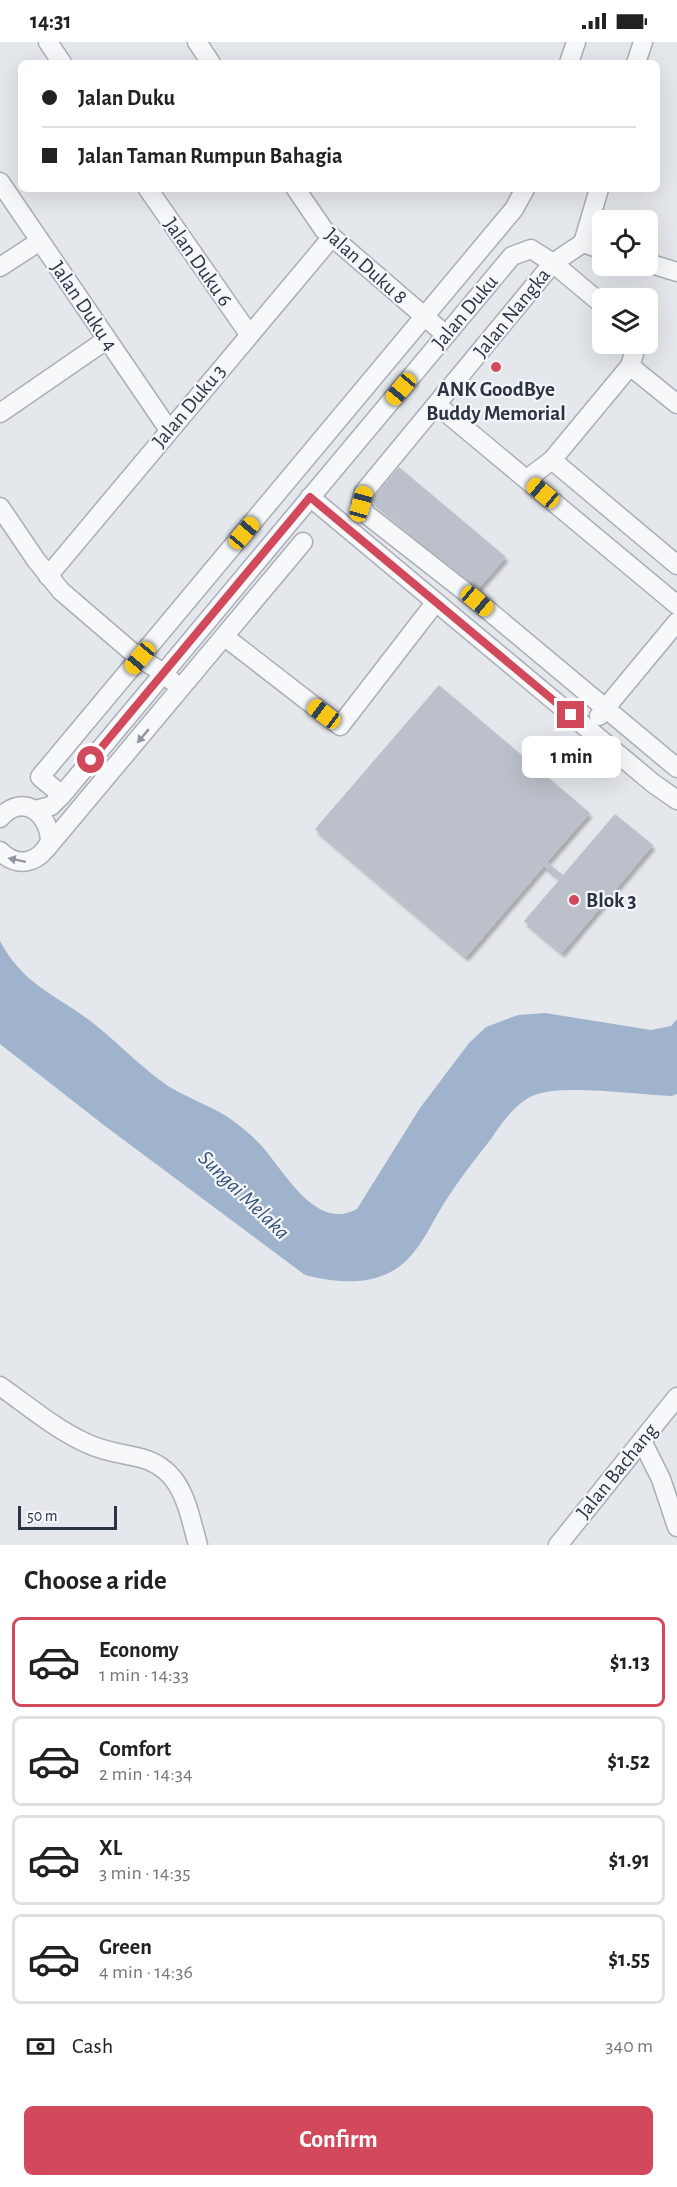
<!DOCTYPE html>
<meta charset="utf-8">
<style>
body{margin:0;font-family:"Alegreya Sans",sans-serif;background:#f6f6f6;color:#222;height:100vh;display:flex;flex-direction:column;font-size:22px;white-space:nowrap}
*{box-sizing:border-box;margin:0}
p{font-size:20px;color:#767676}
.icon{flex:none;width:33px;height:33px;fill:none;stroke:currentColor;stroke-width:2;stroke-linecap:round;stroke-linejoin:round}
.map{position:relative;height:1503px;overflow:hidden}
.drawer{display:flex;flex-direction:column;background:#fff;flex:1}
.drawer>*{flex:none}
.guide{position:absolute;left:18px;top:18px;width:642px;height:132px;border-radius:9px;box-shadow:0 6px 24px #0002;display:grid;align-content:center;height:132px;padding:0 24px;background:#fff}
.buttons{position:absolute;left:592px;top:168px;display:grid;gap:12px}
.buttons a{display:grid;place-items:center;width:66px;height:66px;border-radius:9px;background:#fff;box-shadow:0 6px 24px #0002;font-size:30px}
.scale{position:absolute;left:18px;bottom:15px;width:99px;box-sizing:border-box;padding-left:6px;border:3px solid #2b3445;border-top:0;font-size:16px;line-height:21px;white-space:nowrap;color:#2b3445;-webkit-text-stroke:4px #f4f6f9;paint-order:stroke}
.end{position:absolute;width:27px;height:27px;margin:-14px;border:8px solid #d1495b;background:#fff;box-shadow:0 0 0 3px #fff}
.from{border-radius:50%}
.bubble{position:absolute;height:42px;border-radius:9px;background:#fff;box-shadow:0 6px 24px #0002;font-size:20px;font-weight:700;line-height:42px;text-align:center}
.car{position:absolute;width:18px;height:36px;margin:-18px -9px;border-radius:8px;box-shadow:0 0 4px 2px #0007;background:linear-gradient(#f5c518 24%,#345 0 40%,#f5c518 0 76%,#345 0 86%,#f5c518 0)}
.guide b{display:flex;align-items:center;gap:21px;height:57px;font-size:22px}
.guide b+b{border-top:2px solid #e0e0e0}
.guide i{width:15px;height:15px;background:#222}
ul{padding:0;list-style:none}
li{display:flex;align-items:center;gap:18px;height:90px;margin:0 12px 9px;padding:0 12px;border:3px solid #e0e0e0;border-radius:9px}
li div{flex:1}
li b{display:block;font-size:22px}
li em{font-style:normal;font-weight:700}
li.on{border-color:#d1495b}
li>.icon{width:54px;height:54px;stroke-width:1.5}
h2{padding:0 24px;font-size:27px;line-height:72px}
.pay{display:flex;align-items:center;gap:15px;height:66px;padding:0 24px;font-size:22px}
.pay p{margin-inline-start:auto}
.action{display:flex;gap:12px;margin-top:auto;padding:12px 24px}
.action a{flex:1;height:69px;border-radius:9px;background:#d1495b;color:#fff;font-size:24px;font-weight:700;line-height:69px;text-align:center}
.status{display:flex;justify-content:space-between;align-items:center;height:42px;padding:0 30px;background:#fff;direction:ltr}
.status svg{height:16px;fill:currentColor}
.map>svg:first-child{display:block}
.water{fill:#9fb4cc}
.building{fill:#bbc0ca;filter:url(#shadow)}
.lines{fill:none;stroke-linecap:round;stroke-linejoin:round}
.minor-casing{stroke:#a9aeb7;stroke-width:21}
.minor{stroke:#f7f8fa;stroke-width:18}
.oneway{fill:#9196a0}
.route{stroke:#d1495b;stroke-width:8}
.poi-dot{fill:#d1495b;stroke:#f4f6f9;stroke-width:2}
.labels{text-anchor:middle;dominant-baseline:central;stroke-width:4.5;stroke-linejoin:round;paint-order:stroke}
.street-label{font-size:21px;fill:#2b3445;stroke:#f4f6f9}
.poi-label{font-size:21px;font-weight:bold;fill:#2b3445;stroke:#f4f6f9}
.water-label{font-size:22px;font-style:italic;fill:#34527a;stroke:#f4f6f9}
</style>
<div class="status"><b>14:31</b><svg viewBox="0 0 49 12"><path d="M0 12V9h3v3zM5 12V6h3v6zM10 12V3h3v9zM15 12V0h3v12zM26 1h20v11H26zM47 4h2v5h-2z"/></svg></div>
<div class="map">
<svg width="677" height="1503" viewBox="0 0 677 1503">
<defs>
<filter id="shadow"><feDropShadow dx="2.5" dy="4.5" stdDeviation="1.5" flood-color="#0004"/></filter>
</defs>
<rect width="100%" height="100%" fill="#e4e7ec"/>
<path class="water" d="M0 899C25 946 59 953 98 985 121 1004 143 1027 168 1044 189 1057 212 1064 232 1078 242 1085 252 1094 260 1102 284 1128 315 1190 357 1167L420 1066 469 1001 486 985 518 973 545 971 651 988 671 984 677 977V1052L672 1054C638 1053 559 1041 532 1054 515 1062 501 1082 491 1097 476 1116 461 1135 448 1155 434 1176 425 1199 408 1217 381 1245 339 1242 305 1233L105 1084 0 1002Z"/>
<g class="building">
<polygon points="399,425 506,515 478,547 371,458"/>
<polygon points="439,643 590,771 547,820 563,833 615,772 653,803 562,911 524,879 560,837 544,824 466,915 315,787"/>
</g>
<g class="lines">
<defs>
<g id="minor">
<polyline points="48,0 62,21"/>
<polyline points="197,0 211,21"/>
<polyline points="569,21 576,0"/>
<polyline points="636,21 643,0"/>
<polyline points="0,140 169,388"/>
<polyline points="148,147 249,292"/>
<polyline points="296,147 324,188 446,293"/>
<polyline points="583,201 553,221 364,450 361,461 366,472 477,559 677,726"/>
<polyline points="583,201 599,147"/>
<polyline points="583,201 603,208"/>
<polyline points="648,221 677,230"/>
<polyline points="0,225 40,199"/>
<polyline points="630,324 677,362"/>
<polyline points="437,363 677,563"/>
<polyline points="0,371 106,298"/>
<polyline points="552,418 677,523"/>
<polyline points="527,437 552,418 630,324 637,302"/>
<polyline points="310,455 654,742 677,758"/>
<polyline points="0,465 36,518 61,549 139,616 164,631 172,639"/>
<polyline points="48,534 332,195"/>
<polyline points="225,595 340,684 435,561"/>
<polyline points="599,674 677,580"/>
<polyline points="62,753 40,735 514,167 525,147"/>
<polyline points="35,768 51,764 62,753 512,214 531,207 553,221 603,263"/>
<path d="M0 776C22 751 49 770 50 799 40 821 18 827 0 809"/>
<polyline points="46,807 303,500"/>
<path d="M0 1344C27 1363 54 1386 84 1400 101 1409 119 1411 137 1415 183 1425 187 1465 198 1503"/>
<polyline points="642,1399 661,1437 677,1485"/>
<polyline points="558,1503 677,1355"/>
</g>
</defs>
<use href="#minor" class="minor-casing"/>
<use href="#minor" class="minor"/>
</g>
<defs><path id="oneway-solid" d="M-6-.8H1V-3.2L6.5 0L1 3.2V.8H-6Z" transform="scale(1.5)"/></defs>
<g class="oneway">
<use href="#oneway-solid" transform="translate(143 694) rotate(130)"/>
<use href="#oneway-solid" transform="translate(17 818) rotate(-168)"/>
</g>
<g class="lines">
<polyline class="route" points="91,718 310,455 571,673"/>
</g>
<g class="poi-dot">
<circle cx="496" cy="325" r="6"/>
<circle cx="574" cy="858" r="6"/>
</g>
<g class="labels">
<g class="street-label">
<text transform="translate(198 220) rotate(55)">Jalan Duku 6</text>
<text transform="translate(366 224) rotate(42)">Jalan Duku 8</text>
<text transform="translate(84 264) rotate(56)">Jalan Duku 4</text>
<text transform="translate(465 270) rotate(-50)">Jalan Duku</text>
<text transform="translate(512 271) rotate(-51)">Jalan Nangka</text>
<text transform="translate(189 364) rotate(-50)">Jalan Duku 3</text>
<text transform="translate(617 1429) rotate(-51)">Jalan Bachang</text>
</g>
<g class="poi-label">
<text x="496" y="347">ANK GoodBye<tspan x="496" dy="24">Buddy Memorial</tspan></text>
<text x="586" y="858" text-anchor="start">Blok 3</text>
</g>
<g class="water-label">
<text transform="translate(244 1153) rotate(44)">Sungai Melaka</text>
</g>
</g>
</svg>
<div class="buttons">
<a><svg class="icon" aria-label="locate" viewBox="0 0 24 24"><circle cx="12" cy="12" r="6"/><path d="M12 2v4M12 18v4M2 12h4M18 12h4"/></svg></a>
<a><svg class="icon" aria-label="layers" viewBox="0 0 24 24"><path d="M12 4l9 5-9 5-9-5zM3 14l9 5 9-5"/></svg></a>
</div>
<div class="scale">50 m</div>
<i class="end from" style="left:91px;top:718px"></i>
<i class="end" style="left:571px;top:673px"></i>
<div class="bubble" style="left:522px;top:694px;width:99px">1 min</div>
<i class="car" style="left:401px;top:347px;rotate:220deg"></i>
<i class="car" style="left:543px;top:451px;rotate:310deg"></i>
<i class="car" style="left:361px;top:462px;rotate:15deg"></i>
<i class="car" style="left:244px;top:491px;rotate:40deg"></i>
<i class="car" style="left:477px;top:559px;rotate:130deg"></i>
<i class="car" style="left:140px;top:616px;rotate:220deg"></i>
<i class="car" style="left:324px;top:672px;rotate:307deg"></i>
<div class="guide">
<b><i class="from"></i>Jalan Duku</b>
<b><i></i>Jalan Taman Rumpun Bahagia</b>
</div>
</div>
<section class="drawer">
<h2>Choose a ride</h2>
<ul>
<li class="on"><svg class="icon" aria-label="car" viewBox="0 0 24 24"><path d="M5 17H2v-5l4-1 3-4h7l3 4 3 1v5h-3M9 17h6M6 11h13"/><circle cx="7" cy="17" r="2"/><circle cx="17" cy="17" r="2"/></svg><div><b>Economy</b><p>1 min · 14:33</p></div><em>$1.13</em></li>
<li><svg class="icon" aria-label="car" viewBox="0 0 24 24"><path d="M5 17H2v-5l4-1 3-4h7l3 4 3 1v5h-3M9 17h6M6 11h13"/><circle cx="7" cy="17" r="2"/><circle cx="17" cy="17" r="2"/></svg><div><b>Comfort</b><p>2 min · 14:34</p></div><em>$1.52</em></li>
<li><svg class="icon" aria-label="car" viewBox="0 0 24 24"><path d="M5 17H2v-5l4-1 3-4h7l3 4 3 1v5h-3M9 17h6M6 11h13"/><circle cx="7" cy="17" r="2"/><circle cx="17" cy="17" r="2"/></svg><div><b>XL</b><p>3 min · 14:35</p></div><em>$1.91</em></li>
<li><svg class="icon" aria-label="car" viewBox="0 0 24 24"><path d="M5 17H2v-5l4-1 3-4h7l3 4 3 1v5h-3M9 17h6M6 11h13"/><circle cx="7" cy="17" r="2"/><circle cx="17" cy="17" r="2"/></svg><div><b>Green</b><p>4 min · 14:36</p></div><em>$1.55</em></li>
</ul>
<div class="pay"><svg class="icon" aria-label="cash" viewBox="0 0 24 24"><path d="M3 7h18v10H3z"/><circle cx="12" cy="12" r="2"/></svg>Cash<p>340 m</p></div>
<div class="action"><a>Confirm</a></div>
</section>
